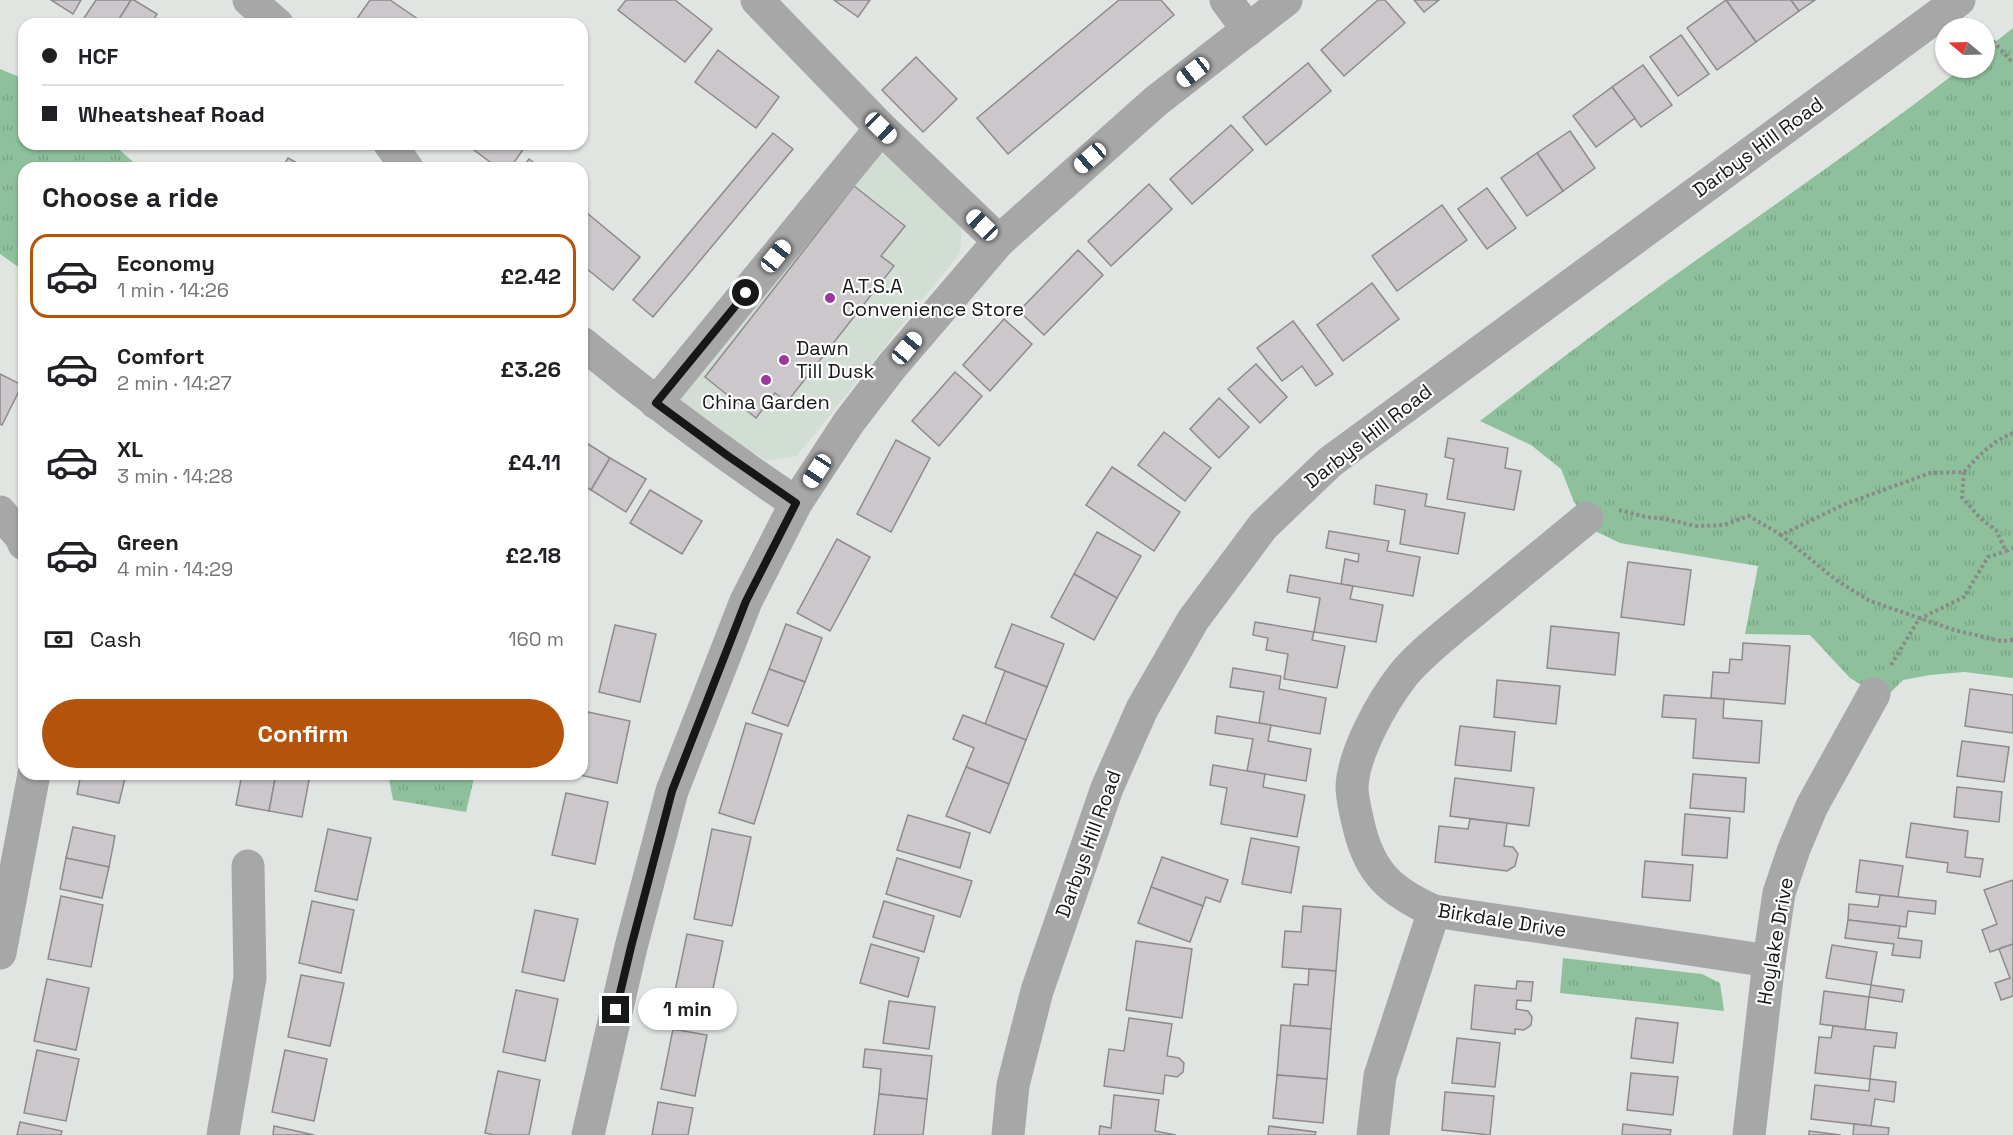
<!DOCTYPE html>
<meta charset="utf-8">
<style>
body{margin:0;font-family:"Space Grotesk",sans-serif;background:#f2f2f2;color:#202124;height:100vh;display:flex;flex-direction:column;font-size:22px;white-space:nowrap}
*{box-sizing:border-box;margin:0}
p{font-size:20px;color:#757577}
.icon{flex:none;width:33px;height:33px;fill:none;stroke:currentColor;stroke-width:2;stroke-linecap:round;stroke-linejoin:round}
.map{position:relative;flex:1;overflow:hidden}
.details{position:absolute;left:18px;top:162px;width:570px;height:618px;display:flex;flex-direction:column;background:#fff;border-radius:18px;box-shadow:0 2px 4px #0004}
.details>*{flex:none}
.hud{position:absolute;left:18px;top:18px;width:570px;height:132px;border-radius:18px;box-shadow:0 2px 4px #0004;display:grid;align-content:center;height:132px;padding:0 24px;background:#fff}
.needle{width:39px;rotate:289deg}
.fabs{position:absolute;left:1935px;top:18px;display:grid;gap:12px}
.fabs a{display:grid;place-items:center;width:60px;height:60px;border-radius:50%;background:#fff;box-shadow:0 2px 4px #0004;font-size:30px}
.end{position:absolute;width:27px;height:27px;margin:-14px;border:8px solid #161817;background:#fff;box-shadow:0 0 0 3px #fff}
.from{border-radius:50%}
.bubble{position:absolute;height:42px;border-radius:21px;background:#fff;box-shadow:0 2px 4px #0004;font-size:20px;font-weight:800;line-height:42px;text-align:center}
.car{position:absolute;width:18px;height:36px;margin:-18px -9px;border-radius:8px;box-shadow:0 0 4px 2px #0007;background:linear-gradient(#fff 24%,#345 0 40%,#fff 0 76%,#345 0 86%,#fff 0)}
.hud b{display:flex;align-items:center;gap:21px;height:57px;font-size:22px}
.hud b+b{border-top:2px solid #e0e0e0}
.hud i{width:15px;height:15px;background:#202124}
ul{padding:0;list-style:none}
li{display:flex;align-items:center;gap:18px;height:84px;margin:0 12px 9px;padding:0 12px;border:3px solid transparent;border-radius:18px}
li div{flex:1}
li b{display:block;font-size:22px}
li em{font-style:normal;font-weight:800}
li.selected{border-color:#b45309}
li>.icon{width:54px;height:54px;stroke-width:1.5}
h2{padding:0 24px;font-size:27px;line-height:72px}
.pay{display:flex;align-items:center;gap:15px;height:66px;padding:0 24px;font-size:22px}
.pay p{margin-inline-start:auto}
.button{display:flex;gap:12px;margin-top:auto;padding:12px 24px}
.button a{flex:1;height:69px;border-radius:36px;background:#b45309;color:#fff;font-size:24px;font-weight:800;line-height:69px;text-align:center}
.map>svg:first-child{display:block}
.built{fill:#d2ddd4}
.grass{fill:url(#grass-tufts)}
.building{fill:#cbc7cb;stroke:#8e8a8e;stroke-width:1.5}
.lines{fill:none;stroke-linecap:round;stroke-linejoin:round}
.path{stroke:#888b89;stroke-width:4;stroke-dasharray:3 3;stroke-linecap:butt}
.minor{stroke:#a6a7a6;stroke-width:33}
.route{stroke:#161817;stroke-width:8}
.poi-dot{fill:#9c399f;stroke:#fff;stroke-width:2}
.labels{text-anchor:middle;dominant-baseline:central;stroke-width:4.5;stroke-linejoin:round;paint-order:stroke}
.street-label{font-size:20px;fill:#161817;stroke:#fff}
.poi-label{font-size:20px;fill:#161817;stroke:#fff;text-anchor:start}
</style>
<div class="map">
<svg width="2013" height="1135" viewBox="0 0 2013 1135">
<defs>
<pattern id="grass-tufts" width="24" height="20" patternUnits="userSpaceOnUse" patternTransform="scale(1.5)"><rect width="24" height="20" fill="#8ec19b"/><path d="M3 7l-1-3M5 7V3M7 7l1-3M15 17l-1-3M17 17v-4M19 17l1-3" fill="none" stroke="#7aa585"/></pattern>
</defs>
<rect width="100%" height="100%" fill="#e1e5e2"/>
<polygon class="built" points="877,148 962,227 960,253 797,456 768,461 686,413 677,394"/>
<g class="grass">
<path d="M2013 28V678L1964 672 1930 675 1903 680 1884 699 1850 678 1810 635 1745 634 1758 566 1620 543 1597 532 1574 502 1561 469 1531 445 1480 421C1549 367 1620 314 1692 263 1783 199 1874 136 1962 68H1984L1985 50Z"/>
<polygon points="0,69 24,79 24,144 113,144 140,168 24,168 24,271 0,254"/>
<polygon points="388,774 475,774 466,812 393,800"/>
<polygon points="1563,958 1702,974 1720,983 1724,1011 1560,993"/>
</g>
<g class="building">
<polygon points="51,0 81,0 73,14"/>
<polygon points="96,0 131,0 116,24 94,24 84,18"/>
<polygon points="131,0 134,0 157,14 151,24 116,24"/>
<polygon points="370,0 390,0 425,24 355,24 354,23"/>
<polygon points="626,0 675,0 712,29 685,62 618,10"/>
<polygon points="834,0 870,0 858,17"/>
<polygon points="1119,0 1161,0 1174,15 1008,154 977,118"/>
<polygon points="1378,0 1385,0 1405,23 1344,76 1321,50"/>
<polygon points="1414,0 1439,0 1424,12"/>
<polygon points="1726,0 1791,0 1799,11 1756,42"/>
<polygon points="1726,0 1756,42 1717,70 1687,28"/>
<polygon points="1791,0 1815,0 1799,11"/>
<polygon points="1681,35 1709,74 1678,96 1650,57"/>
<polygon points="718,50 779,97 756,128 695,82"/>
<polygon points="916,57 957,99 923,132 882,90"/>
<polygon points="1308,63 1331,91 1266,145 1243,117"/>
<polygon points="1643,65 1672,105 1641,127 1612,87"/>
<polygon points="1612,87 1635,118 1596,147 1573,116"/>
<polygon points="1231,125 1253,150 1192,204 1170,179"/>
<polygon points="1570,131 1595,168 1563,191 1537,153"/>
<polygon points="773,133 793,149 653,317 633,300"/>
<polygon points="466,144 527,144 510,168 498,168"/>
<polygon points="1537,153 1563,191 1527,216 1501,178"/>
<polygon points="288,158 306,168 282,168"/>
<polygon points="529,159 541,168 522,168"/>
<polygon points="1149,184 1172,209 1111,266 1088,241"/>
<polygon points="854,186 905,226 881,256 894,266 787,402 775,393 756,418 705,377"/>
<polygon points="1487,188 1516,228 1487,249 1458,209"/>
<polygon points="1442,205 1467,240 1397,291 1372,256"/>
<polygon points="587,213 640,257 613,290 582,265 582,220"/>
<polygon points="1078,250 1103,275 1044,335 1019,311"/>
<polygon points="1372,283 1399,319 1343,361 1317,325"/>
<polygon points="1004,319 1032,344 990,391 963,365"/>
<polygon points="1293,321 1333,374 1316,386 1302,366 1282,381 1257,348"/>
<polygon points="1256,364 1287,397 1260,423 1228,389"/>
<polygon points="955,372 982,396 939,446 912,421"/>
<polygon points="0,374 22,385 2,425 0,424"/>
<polygon points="1219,398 1249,427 1219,458 1190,429"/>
<polygon points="1164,432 1211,468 1185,501 1138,465"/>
<polygon points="1448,438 1508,448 1505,468 1521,471 1514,510 1447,499 1454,459 1445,457"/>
<polygon points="582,440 610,458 591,490 582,485"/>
<polygon points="896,440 930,458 891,532 857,514"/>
<polygon points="610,458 646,479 626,512 591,490"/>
<polygon points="1112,467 1180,512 1154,551 1086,505"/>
<polygon points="1376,485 1427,494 1425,506 1465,513 1458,554 1400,544 1405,510 1374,504"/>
<polygon points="650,490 702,521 682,554 630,523"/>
<polygon points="1329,531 1389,541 1387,551 1420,557 1413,596 1341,584 1345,559 1358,562 1359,554 1326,548"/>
<polygon points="1097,532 1141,556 1117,598 1074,574"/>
<polygon points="837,539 870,557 830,631 797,613"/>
<polygon points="1628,562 1691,570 1684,625 1621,617"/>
<polygon points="1074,574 1117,598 1094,640 1051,617"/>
<polygon points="1290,575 1353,586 1350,599 1383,605 1376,642 1314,632 1320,598 1287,592"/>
<polygon points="1255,622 1314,632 1312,640 1345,646 1337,688 1284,679 1288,654 1266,650 1268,638 1253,635"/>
<polygon points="786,624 822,638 805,682 769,669"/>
<polygon points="1012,624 1064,644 1047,687 995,667"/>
<polygon points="615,625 656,634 640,702 599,692"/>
<polygon points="1551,626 1619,633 1615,675 1547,668"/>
<polygon points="1743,643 1790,646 1785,704 1711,698 1713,672 1729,673 1730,659 1742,660"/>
<polygon points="1233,668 1281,676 1279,689 1326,698 1320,734 1259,723 1264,692 1230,687"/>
<polygon points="769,669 805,682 788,726 752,713"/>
<polygon points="1005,671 1047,687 1026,740 985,724"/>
<polygon points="1497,680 1560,686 1556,724 1494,717"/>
<polygon points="1970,689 2013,695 2013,733 1965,726"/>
<polygon points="1664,695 1724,699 1723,718 1762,721 1759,763 1693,758 1696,719 1662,717"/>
<polygon points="588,712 630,721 617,783 575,774 582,774 582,739"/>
<polygon points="963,715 1026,740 1009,784 966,767 974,748 953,739"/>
<polygon points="1217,716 1271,725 1268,741 1311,749 1306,781 1247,771 1253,739 1215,733"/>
<polygon points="746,723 782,734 754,824 719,813"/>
<polygon points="1460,726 1515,732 1511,771 1455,765"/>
<polygon points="1962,741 2009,747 2004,782 1957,776"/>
<polygon points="1213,765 1265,774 1263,787 1305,795 1297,837 1221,824 1227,788 1210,785"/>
<polygon points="966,767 1009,784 990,833 946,816"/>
<polygon points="81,774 126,774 119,803 77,794"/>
<polygon points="242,774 276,774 269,811 236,805"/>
<polygon points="276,774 310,775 302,817 269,811"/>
<polygon points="1693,774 1746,778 1744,812 1690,808"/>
<polygon points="1455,778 1534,788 1529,826 1450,816"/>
<polygon points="1957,787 2002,792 1999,822 1954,817"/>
<polygon points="566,793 608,802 595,864 552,855"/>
<polygon points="1685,814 1730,818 1727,858 1682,855"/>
<polygon points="908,815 970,833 960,868 897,850"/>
<polygon points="1470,819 1507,823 1504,846 1513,847 1518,854 1515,866 1507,871 1435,862 1439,826 1468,829"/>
<polygon points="1911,823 1968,831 1965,857 1983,859 1980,877 1947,872 1948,863 1906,857"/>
<polygon points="73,827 115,836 109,867 66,858"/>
<polygon points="328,829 371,838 357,900 315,891"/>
<polygon points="712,829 751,837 732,926 694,919"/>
<polygon points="1251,838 1299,847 1291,893 1242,884"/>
<polygon points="1162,857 1228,880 1220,902 1206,897 1203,906 1151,887"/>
<polygon points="66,858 109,867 102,898 60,889"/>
<polygon points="897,858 972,881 960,917 886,894"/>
<polygon points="1860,860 1903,866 1898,897 1856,892"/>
<polygon points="1645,861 1693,865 1690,901 1642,897"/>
<polygon points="2013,880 2013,944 1990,952 1982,930 1997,924 1984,890"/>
<polygon points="1151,887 1203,906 1190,942 1138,923"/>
<polygon points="1880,895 1936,901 1935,914 1908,911 1906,927 1848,920 1849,904 1878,907"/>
<polygon points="61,896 103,905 91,967 48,959"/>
<polygon points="312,901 354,910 341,973 299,963"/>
<polygon points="884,901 934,916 924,952 873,937"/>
<polygon points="1303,906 1341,909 1336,971 1282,967 1285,931 1301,932"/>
<polygon points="535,910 578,919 564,981 522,972"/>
<polygon points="1848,920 1900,926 1898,938 1922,941 1920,958 1892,955 1894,944 1845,938"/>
<polygon points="687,934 723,941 706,1022 670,1015"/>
<polygon points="1136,941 1192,949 1182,1018 1126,1010"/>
<polygon points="871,944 919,958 908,997 860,983"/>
<polygon points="2013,944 2013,996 2001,1000 1995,983 2010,978 1999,949"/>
<polygon points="1832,945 1877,952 1871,985 1826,978"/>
<polygon points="1309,969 1336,971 1331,1029 1290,1026 1294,984 1308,985"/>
<polygon points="301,975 344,983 330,1046 288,1037"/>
<polygon points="47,979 89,988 76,1050 34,1041"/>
<polygon points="1517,981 1533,982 1531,1001 1517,1000 1516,1009 1528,1011 1532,1017 1531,1025 1524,1030 1515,1029 1515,1034 1471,1029 1475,985 1516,989"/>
<polygon points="1871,985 1904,990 1902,1002 1869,997"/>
<polygon points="516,990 558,999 545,1061 503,1052"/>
<polygon points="1824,991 1869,997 1865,1030 1820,1024"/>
<polygon points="889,1001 935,1007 929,1049 883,1043"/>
<polygon points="1129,1018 1172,1024 1167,1056 1179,1058 1184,1063 1183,1072 1177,1077 1165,1075 1163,1094 1104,1086 1109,1049 1124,1051"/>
<polygon points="1636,1018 1678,1023 1673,1063 1631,1058"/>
<polygon points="1281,1025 1331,1029 1327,1079 1277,1075"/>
<polygon points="1833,1026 1897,1033 1895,1048 1874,1046 1870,1079 1815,1073 1819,1037 1831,1038"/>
<polygon points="673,1029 707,1035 695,1096 661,1089"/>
<polygon points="1457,1038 1500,1043 1495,1087 1452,1083"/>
<polygon points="865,1049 932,1056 927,1099 879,1094 881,1069 863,1067"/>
<polygon points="37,1050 79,1059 66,1121 24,1113"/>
<polygon points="285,1050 327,1059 314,1121 272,1112"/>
<polygon points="498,1071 540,1080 529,1135 494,1135 485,1133"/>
<polygon points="1631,1073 1678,1077 1673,1115 1627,1110"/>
<polygon points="1277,1075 1327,1079 1323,1123 1273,1118"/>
<polygon points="1870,1079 1896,1082 1894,1102 1875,1099 1871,1126 1811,1119 1815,1085 1869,1091"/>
<polygon points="1445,1092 1494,1096 1490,1135 1442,1130"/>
<polygon points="879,1094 927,1099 923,1135 874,1135"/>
<polygon points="1114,1095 1159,1100 1155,1131 1176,1135 1099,1135 1100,1126 1111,1128"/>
<polygon points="658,1102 693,1108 688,1135 652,1135"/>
<polygon points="20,1122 62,1131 61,1135 17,1135"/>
<polygon points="1623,1124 1671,1130 1670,1135 1622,1135"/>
<polygon points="1854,1124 1889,1128 1888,1135 1853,1135"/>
<polygon points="274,1126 314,1135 273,1135"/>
<polygon points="1269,1126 1316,1132 1315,1135 1268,1135"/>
<polygon points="1809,1131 1841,1135 1809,1135"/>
</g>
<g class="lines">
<g class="path">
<polyline points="1993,41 2013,63"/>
<path d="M2013 433C1994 440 1977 457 1964 472L1930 473 1845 504 1781 535 1836 580 1870 601 1954 630 2001 641 2013 640"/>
<polyline points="1964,472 1962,497 1980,518 1996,530 2006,551 2013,548"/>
<polyline points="1619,510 1646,517 1666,519 1696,526 1724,525 1749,516 1781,535"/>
<polyline points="1891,665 1919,619 1964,597 1988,557 2006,551"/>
</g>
<g class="minor">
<polyline points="249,0 277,24"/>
<polyline points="757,0 881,128 999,241"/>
<polyline points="1226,0 1248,30"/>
<polyline points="390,144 407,168"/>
<path d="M582 343C651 400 722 453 796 503"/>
<polyline points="656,403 881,128"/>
<polyline points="0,512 21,537 24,544"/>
<path d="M1587 518C1549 549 1512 580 1474 611 1451 630 1421 653 1403 675 1382 702 1354 752 1352 786 1352 799 1356 814 1359 827 1370 873 1391 892 1434 911L1769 961"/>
<polyline points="0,953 34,774"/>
<polyline points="223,1135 250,978 248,866"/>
<polyline points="588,1135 631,947 672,791 746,601 796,503 849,422 892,366 999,241 1156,101 1286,0"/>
<polyline points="1008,1135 1013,1085 1037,991 1107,788 1142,709 1193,620 1263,526 1330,462 1959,0"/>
<polyline points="1373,1135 1380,1076 1434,911"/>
<polyline points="1749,1135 1769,961 1779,893 1794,849 1812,806 1874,694"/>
</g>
</g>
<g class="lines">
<polyline class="route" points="616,1010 631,947 672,791 746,601 796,503 728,456 656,403 746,293"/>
</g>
<g class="poi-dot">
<circle cx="830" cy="298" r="6"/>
<circle cx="784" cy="360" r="6"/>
<circle cx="766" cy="380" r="6"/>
</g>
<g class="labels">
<g class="street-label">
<text transform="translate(1758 147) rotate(-36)">Darbys Hill Road</text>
<text transform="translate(1368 436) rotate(-38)">Darbys Hill Road</text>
<text transform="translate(1088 844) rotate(-70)">Darbys Hill Road</text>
<text transform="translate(1502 920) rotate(9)">Birkdale Drive</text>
<text transform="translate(1775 941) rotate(-80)">Hoylake Drive</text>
</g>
<g class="poi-label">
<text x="842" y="286">A.T.S.A<tspan x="842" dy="23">Convenience Store</tspan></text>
<text x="796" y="348">Dawn<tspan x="796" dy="23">Till Dusk</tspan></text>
<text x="766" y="402" text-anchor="middle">China Garden</text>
</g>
</g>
</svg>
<div class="fabs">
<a><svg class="needle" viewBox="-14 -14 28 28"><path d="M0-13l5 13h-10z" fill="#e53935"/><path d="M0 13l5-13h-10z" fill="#757577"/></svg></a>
</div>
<i class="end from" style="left:746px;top:293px"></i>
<i class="end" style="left:616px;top:1010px"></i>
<div class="bubble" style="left:638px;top:988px;width:99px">1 min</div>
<i class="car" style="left:1193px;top:72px;rotate:232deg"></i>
<i class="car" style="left:881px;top:128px;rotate:134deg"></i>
<i class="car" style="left:1090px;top:158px;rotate:229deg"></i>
<i class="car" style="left:982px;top:225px;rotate:314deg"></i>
<i class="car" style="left:776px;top:256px;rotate:39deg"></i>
<i class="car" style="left:907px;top:348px;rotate:40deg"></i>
<i class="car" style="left:817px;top:471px;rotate:213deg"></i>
<div class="hud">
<b><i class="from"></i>HCF</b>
<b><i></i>Wheatsheaf Road</b>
</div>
<section class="details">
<h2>Choose a ride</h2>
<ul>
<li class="selected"><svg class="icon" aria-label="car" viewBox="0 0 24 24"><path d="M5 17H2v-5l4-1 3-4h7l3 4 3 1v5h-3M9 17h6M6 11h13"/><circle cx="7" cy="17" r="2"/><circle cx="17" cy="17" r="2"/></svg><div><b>Economy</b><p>1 min · 14:26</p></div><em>£2.42</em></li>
<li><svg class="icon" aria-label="car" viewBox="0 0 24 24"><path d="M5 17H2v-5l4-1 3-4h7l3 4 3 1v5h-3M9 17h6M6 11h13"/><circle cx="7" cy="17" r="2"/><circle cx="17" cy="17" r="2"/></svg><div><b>Comfort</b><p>2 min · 14:27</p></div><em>£3.26</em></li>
<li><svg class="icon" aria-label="car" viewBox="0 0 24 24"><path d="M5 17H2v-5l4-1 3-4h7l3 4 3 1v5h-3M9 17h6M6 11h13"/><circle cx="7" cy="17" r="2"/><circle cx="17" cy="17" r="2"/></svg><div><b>XL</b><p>3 min · 14:28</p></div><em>£4.11</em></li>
<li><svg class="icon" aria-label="car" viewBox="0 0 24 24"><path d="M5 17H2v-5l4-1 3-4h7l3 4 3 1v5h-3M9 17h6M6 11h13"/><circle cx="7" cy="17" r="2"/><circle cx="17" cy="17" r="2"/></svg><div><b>Green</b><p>4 min · 14:29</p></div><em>£2.18</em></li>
</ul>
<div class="pay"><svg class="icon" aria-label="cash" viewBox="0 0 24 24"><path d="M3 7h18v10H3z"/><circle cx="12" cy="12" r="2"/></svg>Cash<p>160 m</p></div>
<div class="button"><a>Confirm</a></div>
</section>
</div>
